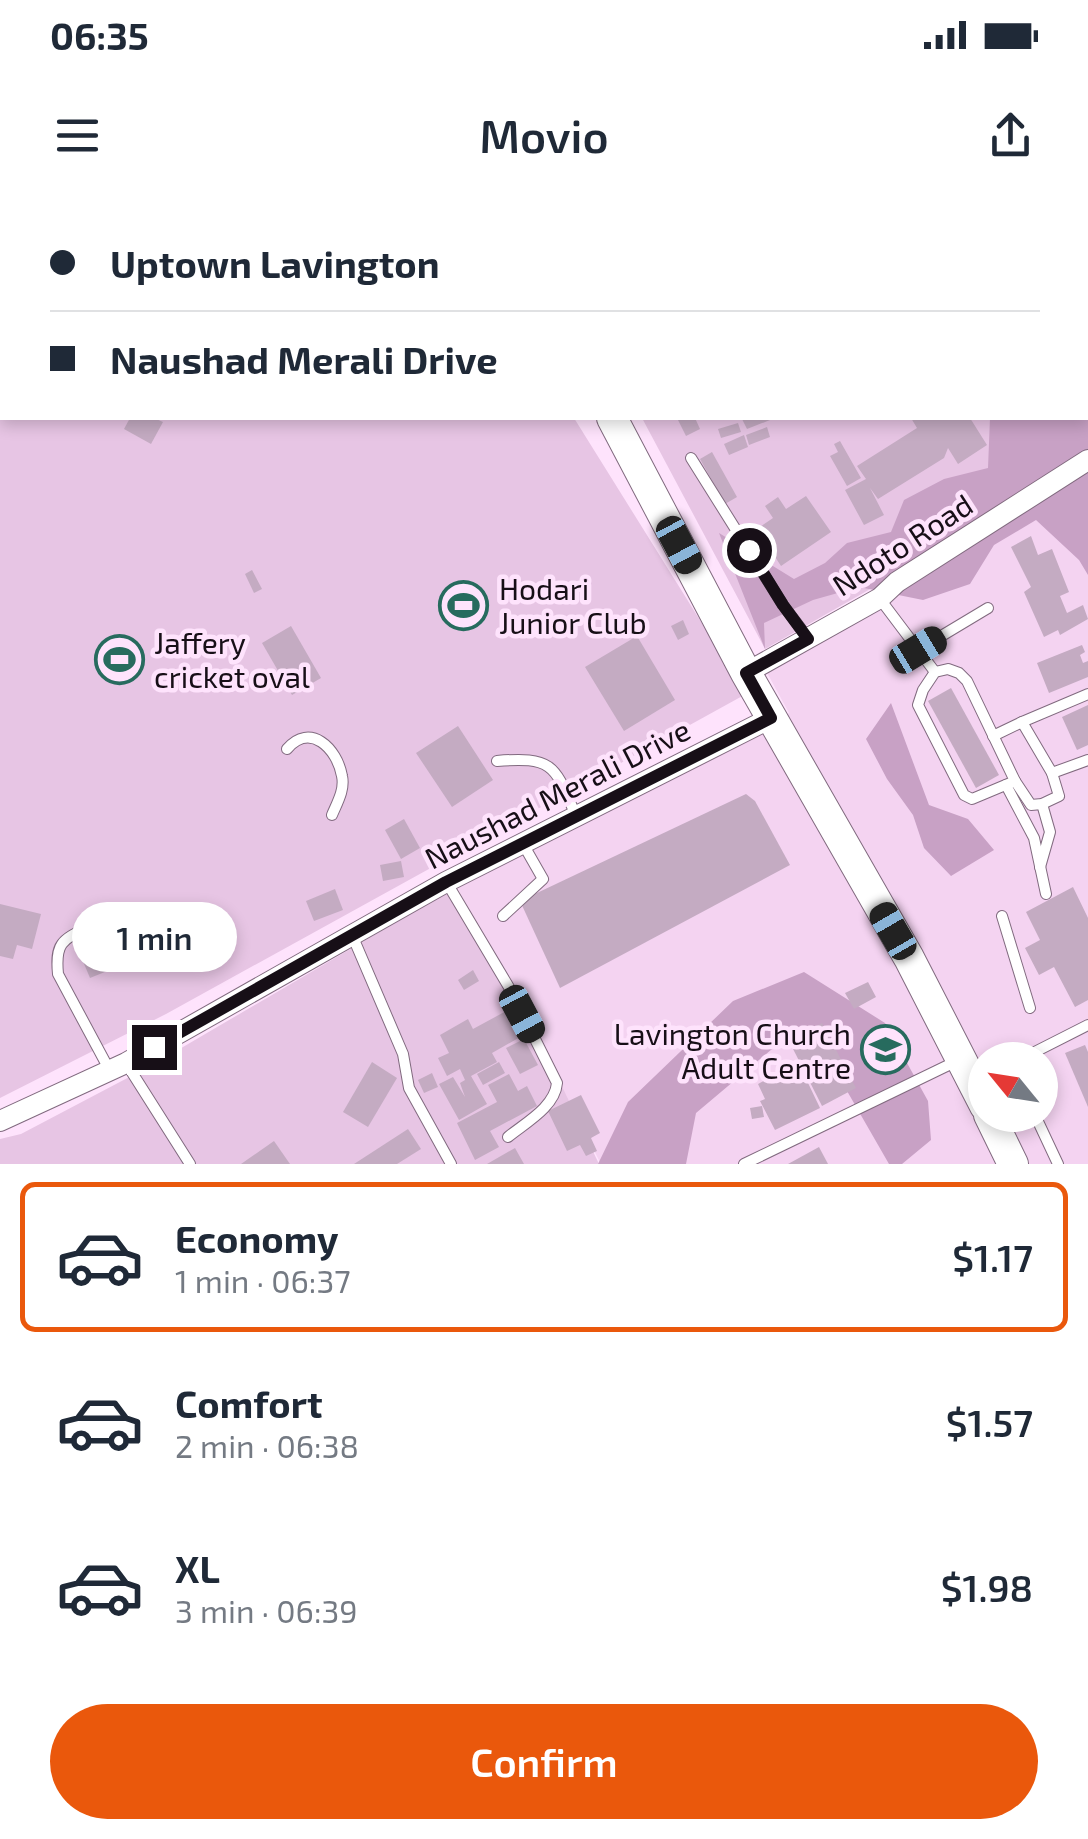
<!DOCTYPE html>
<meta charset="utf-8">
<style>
body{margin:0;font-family:"Exo 2",sans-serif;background:#f2f2f3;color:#1f2937;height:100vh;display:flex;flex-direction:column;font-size:38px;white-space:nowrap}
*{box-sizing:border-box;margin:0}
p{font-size:32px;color:#747a83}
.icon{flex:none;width:55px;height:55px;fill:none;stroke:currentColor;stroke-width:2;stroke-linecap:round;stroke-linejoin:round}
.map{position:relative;height:964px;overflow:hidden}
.details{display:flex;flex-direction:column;background:#fff;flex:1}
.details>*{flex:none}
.top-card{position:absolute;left:0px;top:0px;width:1090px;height:220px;box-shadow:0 5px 15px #0003;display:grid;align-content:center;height:220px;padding:0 50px;background:#fff}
.needle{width:65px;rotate:300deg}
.fabs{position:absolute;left:968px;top:842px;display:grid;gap:20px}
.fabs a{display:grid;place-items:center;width:90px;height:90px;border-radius:50%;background:#fff;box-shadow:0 5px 15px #0003;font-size:50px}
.end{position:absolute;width:45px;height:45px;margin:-22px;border:12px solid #170f17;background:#fff;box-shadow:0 0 0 5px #fff}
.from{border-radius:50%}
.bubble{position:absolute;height:70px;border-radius:35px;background:#fff;box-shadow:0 5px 15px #0003;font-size:32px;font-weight:600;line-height:70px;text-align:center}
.car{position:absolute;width:30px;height:60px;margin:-30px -15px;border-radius:12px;box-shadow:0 0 8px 2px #0007;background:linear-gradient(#222 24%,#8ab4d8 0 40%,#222 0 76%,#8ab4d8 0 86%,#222 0)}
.top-card b{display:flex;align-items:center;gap:35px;height:95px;font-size:38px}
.top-card b+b{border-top:2px solid #e0e1e3}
.top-card i{width:25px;height:25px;background:#1f2937}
ul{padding:18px 0 0;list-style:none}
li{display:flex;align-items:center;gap:30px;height:150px;margin:0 20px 15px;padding:0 30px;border:5px solid transparent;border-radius:15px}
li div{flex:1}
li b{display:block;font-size:38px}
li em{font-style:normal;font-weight:600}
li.on{border-color:#ea580c}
li>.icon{width:90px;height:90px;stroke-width:1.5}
.cta{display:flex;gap:20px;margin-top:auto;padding:20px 50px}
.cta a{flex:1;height:115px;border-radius:60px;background:#ea580c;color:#fff;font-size:40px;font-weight:600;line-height:115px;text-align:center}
.status{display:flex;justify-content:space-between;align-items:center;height:70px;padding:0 50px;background:#fff;direction:ltr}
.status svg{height:28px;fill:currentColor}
header{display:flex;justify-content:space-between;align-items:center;height:130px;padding:0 50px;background:#fff;font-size:45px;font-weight:600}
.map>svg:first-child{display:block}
.built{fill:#f4d3f1;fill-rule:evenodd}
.green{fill:#e7c5e4}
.forest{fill:#c8a1c5}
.building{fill:#c4abc2}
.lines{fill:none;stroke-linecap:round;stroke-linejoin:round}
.service-casing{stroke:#816a7f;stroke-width:12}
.minor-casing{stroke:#816a7f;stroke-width:22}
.secondary-casing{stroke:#816a7f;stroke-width:32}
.service{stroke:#fff;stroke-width:10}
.minor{stroke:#fff;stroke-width:20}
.secondary{stroke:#fff;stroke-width:30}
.route{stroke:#170f17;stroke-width:12}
.labels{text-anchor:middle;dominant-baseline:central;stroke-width:9;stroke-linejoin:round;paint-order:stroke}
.street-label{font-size:30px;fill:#170f17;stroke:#fee3fc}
.poi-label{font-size:30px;fill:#170f17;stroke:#fee3fc;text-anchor:start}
</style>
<div class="status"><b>06:35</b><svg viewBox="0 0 49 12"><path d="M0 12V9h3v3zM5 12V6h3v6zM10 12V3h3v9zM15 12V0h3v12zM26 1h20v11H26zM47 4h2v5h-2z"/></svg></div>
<header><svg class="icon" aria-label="menu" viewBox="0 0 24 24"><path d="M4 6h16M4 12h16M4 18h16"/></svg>Movio<svg class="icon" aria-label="share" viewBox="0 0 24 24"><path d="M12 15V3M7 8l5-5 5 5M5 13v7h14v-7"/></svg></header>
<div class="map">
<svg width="1088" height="964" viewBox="0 0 1088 964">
<rect width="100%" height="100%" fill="#fee3fc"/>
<path class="built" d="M1088 271V964H601L457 687 789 513 759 458ZM985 860H1040V915H985Z"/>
<g class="green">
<polygon points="0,0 446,0 447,2 2,2 2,218 574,218 746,494 166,814 0,898"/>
<polygon points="521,0 1088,0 1088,265 765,449 642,218 1088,218 1088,2"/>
<polygon points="451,690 528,815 599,964 0,964 0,939 21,934 154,864"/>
</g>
<g class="forest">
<polygon points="1088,76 1088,375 1079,360 1036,320 994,345 970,384 923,400 859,387 813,400 764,423 765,449 719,333 794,379 825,363 847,343 891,332 904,300 944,279 988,268 990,218 1088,218"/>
<polygon points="891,503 929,605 968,619 994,650 951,676 924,648 913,615 887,579 866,539"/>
<polygon points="804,772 885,823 928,901 931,940 902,964 889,964 843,884 785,838 696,913 686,964 598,964 628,902 733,801"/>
</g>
<g class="building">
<polygon points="130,218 154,218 163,222 151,244 124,229"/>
<polygon points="677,218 695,218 700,229 686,236"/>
<polygon points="769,218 770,220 747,229 742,219"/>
<polygon points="911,218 970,218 987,245 958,264 948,248 944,258 878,299 870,288 884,315 864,325 845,290 866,279 857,266 917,228"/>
<polygon points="738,223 741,232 721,238 718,229"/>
<polygon points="767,227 770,237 749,245 746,235"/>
<polygon points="744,235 748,247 729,255 724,244"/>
<polygon points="840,241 861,278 847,286 830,256 838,252 834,244"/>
<polygon points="712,252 737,297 725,304 700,259"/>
<polygon points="806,296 831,332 781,366 757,329 773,318 765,306 778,297 786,309"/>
<polygon points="1031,336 1038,355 1052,349 1069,392 1060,396 1067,413 1083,405 1088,419 1060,435 1058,430 1044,437 1024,392 1031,387 1011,347"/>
<polygon points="252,370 262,389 254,393 245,374"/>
<polygon points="683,420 689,434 678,440 671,426"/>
<polygon points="291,426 321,478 292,495 262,443"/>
<polygon points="637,436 675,500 624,531 585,467"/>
<polygon points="1082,445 1085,452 1080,455 1083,463 1088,461 1088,477 1049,493 1037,463"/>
<polygon points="951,488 999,575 976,588 928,501"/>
<polygon points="1088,505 1088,545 1077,550 1062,517"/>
<polygon points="458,526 493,580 452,607 416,553"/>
<polygon points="746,594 755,601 790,665 560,788 520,701"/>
<polygon points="404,619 420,648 401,659 385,630"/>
<polygon points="401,661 404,677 383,681 380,665"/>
<polygon points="1073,687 1088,718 1088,800 1075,807 1054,767 1039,775 1025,748 1040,740 1026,712"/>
<polygon points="335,689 343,710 314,721 306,701"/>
<polygon points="0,704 41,714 32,749 17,745 13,759 0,756"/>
<polygon points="124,742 132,761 90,778 82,759"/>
<polygon points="473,770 479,781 464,790 458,780"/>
<polygon points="868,782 876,797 854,809 845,793"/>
<polygon points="508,810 522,836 492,853 497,862 471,876 487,904 459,920 439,884 453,877 465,897 460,883 465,880 460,869 447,876 438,858 449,853 440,835 468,819 473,829"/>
<polygon points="822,823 856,888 822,906 789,841"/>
<polygon points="524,839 538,865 520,874 506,848"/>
<polygon points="1085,845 1088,852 1088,907 1065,853"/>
<polygon points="372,862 397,878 368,927 343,912"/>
<polygon points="499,862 505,873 483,885 477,874"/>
<polygon points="798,862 820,908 775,930 760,901 765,899 758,884"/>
<polygon points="432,873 438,887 424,893 418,880"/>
<polygon points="509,874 518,891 527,886 537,906 490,931 499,947 475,960 457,923 497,902 488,885"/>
<polygon points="581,895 600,933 591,938 597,951 586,956 580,945 567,951 548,911"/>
<polygon points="762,906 764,917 752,919 750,908"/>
<polygon points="408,929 421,949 397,964 354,964"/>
<polygon points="274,941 290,964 241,964"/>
<polygon points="819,947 828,964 788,964"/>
<polygon points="515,948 524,964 487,964"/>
</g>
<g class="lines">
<defs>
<g id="service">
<polyline points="691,258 783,405 808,438"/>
<polyline points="880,399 935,472"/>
<polyline points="918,450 988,408"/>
<polygon points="948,469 959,473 967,481 1015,581 972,599 964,595 918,505 923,490 935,472"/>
<polyline points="1022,522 1088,494"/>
<polyline points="993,536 1022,522 1052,573 1059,596 1042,604 1031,605 1015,581"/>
<path d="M287 549C310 522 337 548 342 576 345 590 337 603 332 615"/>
<path d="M497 561C555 556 555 567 576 616"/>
<polyline points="1052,573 1088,560"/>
<polyline points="1006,585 1034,638 1046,694"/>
<polyline points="1040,667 1050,632 1042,604"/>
<path d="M447 683 510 789 557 883C555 907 525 923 508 937"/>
<polyline points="503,716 543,679 523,644"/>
<polyline points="1002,716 1030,808"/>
<path d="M88 727C62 740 55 743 58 774L110 871"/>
<polyline points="352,735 403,854 409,888 451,964"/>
<polyline points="1019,860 1088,825"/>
<polyline points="126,863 190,964"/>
<polyline points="1035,915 1058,964"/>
<polyline points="744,964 959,860"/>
</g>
<g id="minor">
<polyline points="47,2 47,0"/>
<polyline points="0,167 2,166"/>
<polyline points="746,473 880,398 897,382 1088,260"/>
<polyline points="0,921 126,863 446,682 771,518"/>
</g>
<g id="secondary">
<polyline points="487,0 488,2"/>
<polyline points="612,218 746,473 909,758 985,906"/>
<polyline points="989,915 1013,964"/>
</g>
</defs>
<use href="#service" class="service-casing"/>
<use href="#minor" class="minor-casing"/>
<use href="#secondary" class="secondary-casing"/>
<use href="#service" class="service"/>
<use href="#minor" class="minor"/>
<use href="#secondary" class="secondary"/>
</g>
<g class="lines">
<polyline class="route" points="154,847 446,682 771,518 746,473 808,439 783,405 749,350"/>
</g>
<defs>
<symbol id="stadium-ring" viewBox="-11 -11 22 22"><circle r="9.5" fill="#fee3fc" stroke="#276b5e" stroke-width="1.5"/><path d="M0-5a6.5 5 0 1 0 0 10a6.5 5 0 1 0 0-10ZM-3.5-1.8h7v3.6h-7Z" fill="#276b5e"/></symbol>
<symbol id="school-ring" viewBox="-11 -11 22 22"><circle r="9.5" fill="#fee3fc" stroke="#276b5e" stroke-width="1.5"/><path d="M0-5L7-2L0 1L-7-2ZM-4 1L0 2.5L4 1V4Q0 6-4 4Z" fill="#276b5e"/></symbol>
</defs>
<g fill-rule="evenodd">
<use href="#stadium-ring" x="436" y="378" width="55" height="55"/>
<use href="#stadium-ring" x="92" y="432" width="55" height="55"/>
<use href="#school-ring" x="858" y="822" width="55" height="55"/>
</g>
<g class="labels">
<g class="street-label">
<text transform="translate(902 344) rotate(-33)">Ndoto Road</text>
<text transform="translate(557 593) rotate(-27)">Naushad Merali Drive</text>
</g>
<g class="poi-label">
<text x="499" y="388">Hodari<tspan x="499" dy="34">Junior Club</tspan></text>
<text x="154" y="442">Jaffery<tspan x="154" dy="34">cricket oval</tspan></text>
<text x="851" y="833" text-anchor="end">Lavington Church<tspan x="851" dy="34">Adult Centre</tspan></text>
</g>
</g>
</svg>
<div class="fabs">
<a><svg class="needle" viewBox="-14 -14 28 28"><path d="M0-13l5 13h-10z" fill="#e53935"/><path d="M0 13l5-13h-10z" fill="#747a83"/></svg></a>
</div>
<i class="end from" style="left:749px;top:350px"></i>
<i class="end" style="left:154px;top:847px"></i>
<div class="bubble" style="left:72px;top:702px;width:165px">1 min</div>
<i class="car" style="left:679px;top:345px;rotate:152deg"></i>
<i class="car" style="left:918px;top:450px;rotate:59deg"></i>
<i class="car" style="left:893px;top:731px;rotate:330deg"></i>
<i class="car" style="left:522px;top:814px;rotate:152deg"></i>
<div class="top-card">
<b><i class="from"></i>Uptown Lavington</b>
<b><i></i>Naushad Merali Drive</b>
</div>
</div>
<section class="details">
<ul>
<li class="on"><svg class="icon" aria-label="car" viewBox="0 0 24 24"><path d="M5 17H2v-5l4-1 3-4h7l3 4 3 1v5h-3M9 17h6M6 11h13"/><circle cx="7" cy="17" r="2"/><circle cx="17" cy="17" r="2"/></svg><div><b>Economy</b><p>1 min · 06:37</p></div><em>$1.17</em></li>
<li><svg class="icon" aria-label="car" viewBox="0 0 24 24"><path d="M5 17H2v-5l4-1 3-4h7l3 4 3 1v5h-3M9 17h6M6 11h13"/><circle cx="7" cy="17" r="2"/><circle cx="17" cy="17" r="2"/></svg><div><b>Comfort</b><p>2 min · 06:38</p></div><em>$1.57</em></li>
<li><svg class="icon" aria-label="car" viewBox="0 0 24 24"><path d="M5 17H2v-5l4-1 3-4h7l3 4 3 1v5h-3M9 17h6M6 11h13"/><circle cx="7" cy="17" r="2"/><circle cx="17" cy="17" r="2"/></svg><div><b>XL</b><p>3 min · 06:39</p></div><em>$1.98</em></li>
</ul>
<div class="cta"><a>Confirm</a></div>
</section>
